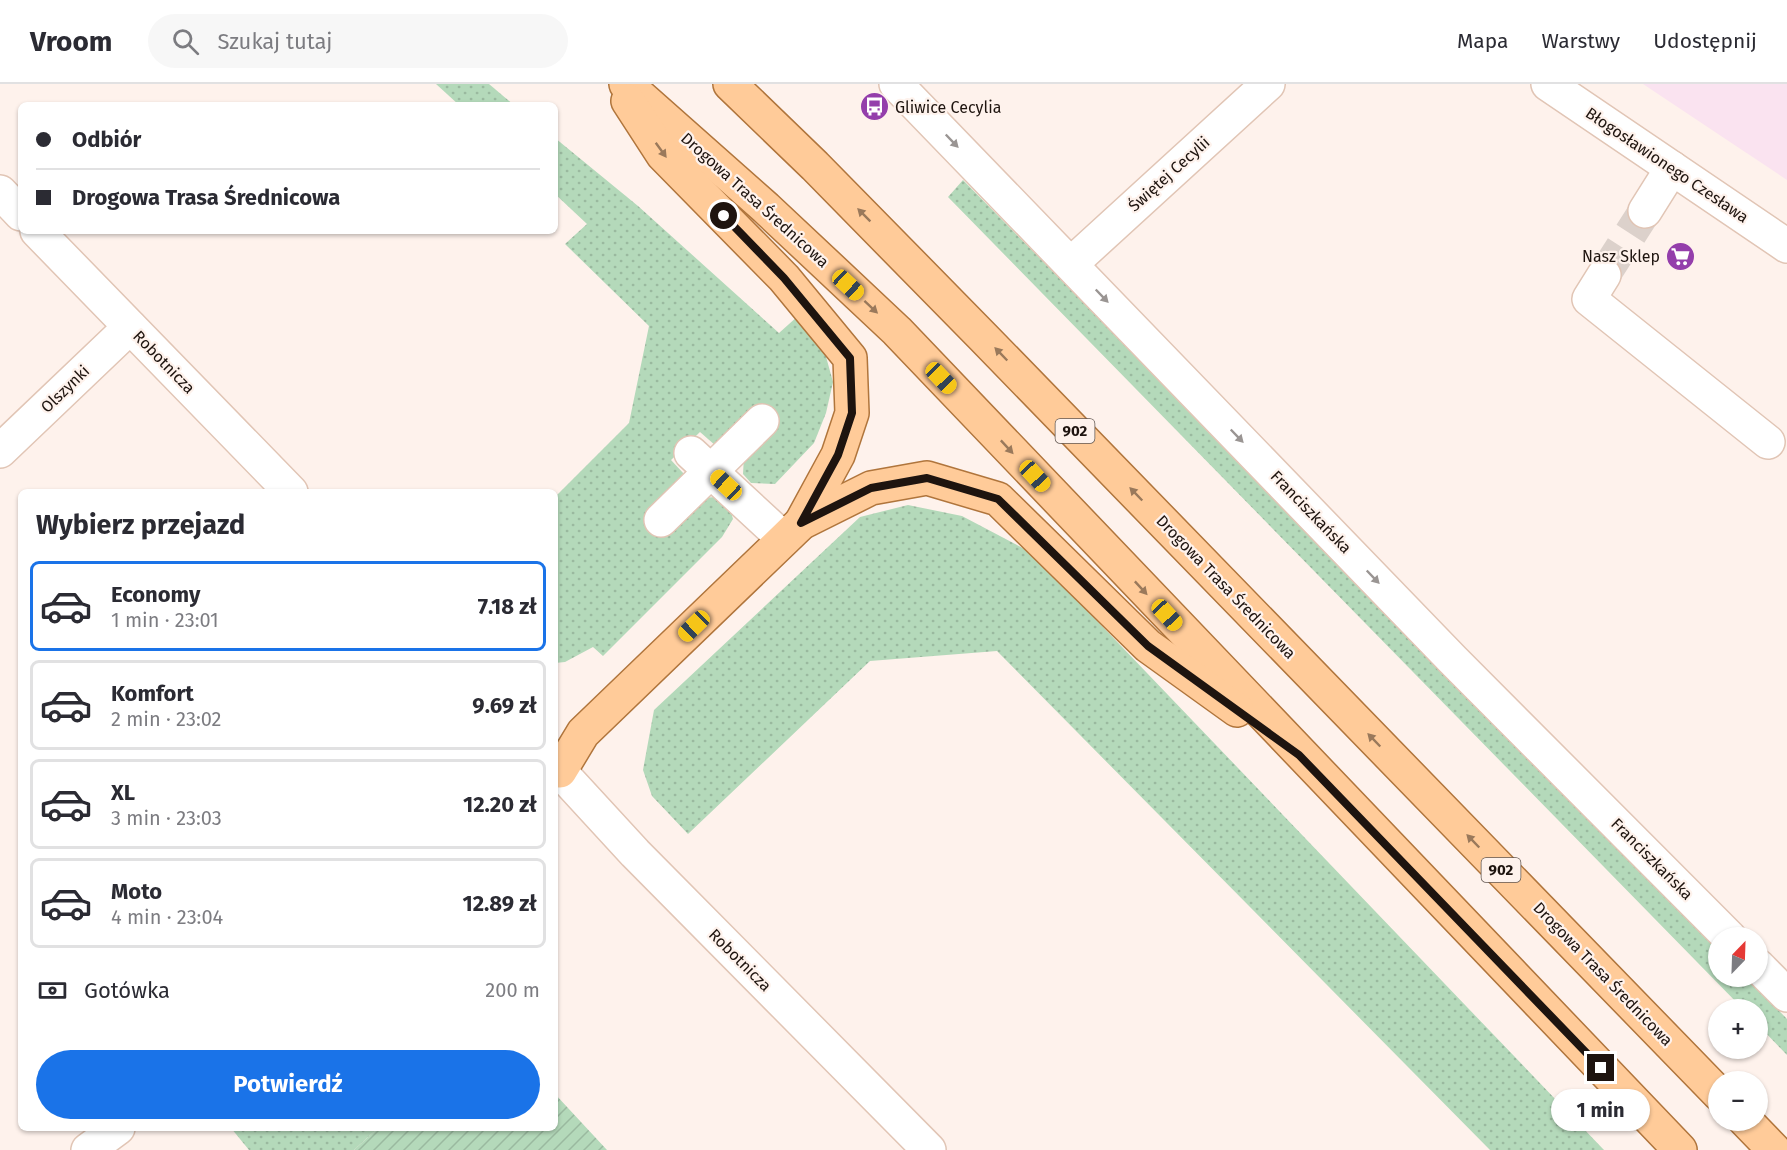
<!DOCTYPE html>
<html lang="pl">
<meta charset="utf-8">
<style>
body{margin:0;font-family:"Fira Sans",sans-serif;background:#f7f7f7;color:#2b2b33;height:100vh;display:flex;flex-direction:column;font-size:22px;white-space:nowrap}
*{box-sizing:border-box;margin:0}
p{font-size:20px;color:#7c7c81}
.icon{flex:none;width:33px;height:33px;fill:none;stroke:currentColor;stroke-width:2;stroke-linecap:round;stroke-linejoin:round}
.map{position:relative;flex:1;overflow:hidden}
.sheet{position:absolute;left:18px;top:405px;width:540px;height:642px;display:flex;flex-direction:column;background:#fff;border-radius:9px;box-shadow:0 2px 4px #0004}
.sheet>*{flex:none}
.banner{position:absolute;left:18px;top:18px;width:540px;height:132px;border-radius:9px;box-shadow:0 2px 4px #0004;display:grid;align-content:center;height:132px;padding:0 18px;background:#fff}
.needle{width:39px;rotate:23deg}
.buttons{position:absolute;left:1708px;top:843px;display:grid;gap:12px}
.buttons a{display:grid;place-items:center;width:60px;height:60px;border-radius:50%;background:#fff;box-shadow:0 2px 4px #0004;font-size:30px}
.end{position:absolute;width:27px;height:27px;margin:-14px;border:8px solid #1e140f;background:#fff;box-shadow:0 0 0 3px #fff}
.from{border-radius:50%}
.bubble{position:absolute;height:42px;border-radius:21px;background:#fff;box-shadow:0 2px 4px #0004;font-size:20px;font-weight:700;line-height:42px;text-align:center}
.car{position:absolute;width:18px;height:36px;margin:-18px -9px;border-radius:8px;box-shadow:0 0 4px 2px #0007;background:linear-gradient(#f5c518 24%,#345 0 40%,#f5c518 0 76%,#345 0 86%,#f5c518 0)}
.banner b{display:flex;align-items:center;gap:21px;height:57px;font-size:22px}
.banner b+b{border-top:2px solid #e1e1e2}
.banner i{width:15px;height:15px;background:#2b2b33}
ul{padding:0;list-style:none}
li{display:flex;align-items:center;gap:18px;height:90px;margin:0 12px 9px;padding:0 6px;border:3px solid #e1e1e2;border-radius:9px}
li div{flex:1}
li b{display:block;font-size:22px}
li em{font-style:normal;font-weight:700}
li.active{border-color:#1a73e8}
li>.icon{width:54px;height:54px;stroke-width:1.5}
h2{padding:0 18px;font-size:27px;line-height:72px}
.pay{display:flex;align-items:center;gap:15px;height:66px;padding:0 18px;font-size:22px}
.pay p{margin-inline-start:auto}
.action{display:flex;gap:12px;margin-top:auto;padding:12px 18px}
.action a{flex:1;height:69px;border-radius:36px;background:#1a73e8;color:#fff;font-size:24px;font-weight:700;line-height:69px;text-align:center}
header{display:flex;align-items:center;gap:36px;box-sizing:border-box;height:84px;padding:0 30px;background:#fff;border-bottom:2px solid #e1e1e2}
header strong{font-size:28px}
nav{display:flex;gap:33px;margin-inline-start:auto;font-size:21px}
.search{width:420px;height:54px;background:#f7f7f7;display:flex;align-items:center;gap:15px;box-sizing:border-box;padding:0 21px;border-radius:33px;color:#7c7c81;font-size:22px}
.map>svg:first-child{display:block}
.industrial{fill:#fae3f0}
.grass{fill:url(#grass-dots)}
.garden{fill:url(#garden-furrows)}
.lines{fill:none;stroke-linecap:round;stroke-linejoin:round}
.minor-tunnel{stroke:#dcd1cb;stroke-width:33;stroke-dasharray:33 16;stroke-linecap:butt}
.minor-casing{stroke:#e1c5b5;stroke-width:36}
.major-casing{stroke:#b0753c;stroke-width:36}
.minor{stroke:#fff;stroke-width:33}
.major{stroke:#ffcb99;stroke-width:33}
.oneway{fill:#9a9593}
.oneway2{fill:#9a795b}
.route{stroke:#1e140f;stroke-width:8}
.labels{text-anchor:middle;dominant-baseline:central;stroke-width:4.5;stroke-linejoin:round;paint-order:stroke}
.shield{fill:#fef2ec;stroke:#615751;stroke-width:1.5}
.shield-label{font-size:15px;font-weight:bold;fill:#1e140f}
.poi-label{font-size:16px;fill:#1e140f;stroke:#fef2ec;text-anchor:start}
.street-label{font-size:16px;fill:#1e140f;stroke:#fef2ec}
</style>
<header>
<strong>Vroom</strong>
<div class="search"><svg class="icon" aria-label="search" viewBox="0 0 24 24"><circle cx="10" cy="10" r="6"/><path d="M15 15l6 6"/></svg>Szukaj tutaj</div>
<nav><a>Mapa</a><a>Warstwy</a><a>Udostępnij</a></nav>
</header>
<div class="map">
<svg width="1787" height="1066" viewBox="0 0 1787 1066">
<defs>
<pattern id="grass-dots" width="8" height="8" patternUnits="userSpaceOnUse" patternTransform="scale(1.5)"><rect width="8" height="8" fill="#b4d9ba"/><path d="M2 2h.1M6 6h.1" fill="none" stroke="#9ab99f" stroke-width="1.8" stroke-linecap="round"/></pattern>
<pattern id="garden-furrows" width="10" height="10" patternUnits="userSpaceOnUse" patternTransform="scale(1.5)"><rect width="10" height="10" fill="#b4d9ba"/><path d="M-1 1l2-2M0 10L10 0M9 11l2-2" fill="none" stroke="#9ab99f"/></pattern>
</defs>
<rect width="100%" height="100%" fill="#fef2ec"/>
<polygon class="industrial" points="1643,0 1787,0 1787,96"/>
<g class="grass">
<polygon points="436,0 489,0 514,21 459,21"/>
<polygon points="555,54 638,122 779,249 798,232 825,269 833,298 826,329 814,359 775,400 751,399 743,390 744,372 716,362 700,348 671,376 684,390 652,425 701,414 716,413 728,417 733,435 722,453 603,572 593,563 565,578 555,579 555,413 629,339 649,242 565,160 587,140 555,110"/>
<polygon points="963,96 1719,865 1719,892 1746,893 1787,935 1787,971 1758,941 1758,926 1743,925 948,113"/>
<polygon points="908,421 962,432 1032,469 1604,1066 1490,1066 997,567 870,577 688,750 652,712 643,686 654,626 860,433"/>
<polygon points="231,1044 378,1044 354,1066 249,1066"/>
</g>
<polygon class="garden" points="555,1010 607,1066 354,1066 378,1044 555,1044"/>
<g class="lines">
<polyline class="minor-tunnel" points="1604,191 1645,127"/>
<defs>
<g id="minor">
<polyline points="896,0 1453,576 1730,854"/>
<polyline points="1548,0 1787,162"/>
<polyline points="0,108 21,130"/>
<polyline points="1645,127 1672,84"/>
<polyline points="37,147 291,408"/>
<polyline points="1071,180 1268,0"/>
<polyline points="1604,191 1589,215 1768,358"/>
<polyline points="0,367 130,243"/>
<polyline points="691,369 784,455"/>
<polyline points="661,436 762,337"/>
<polyline points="555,682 635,769 929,1066"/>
<polyline points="1758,882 1787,911"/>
<polyline points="88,1066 118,1044"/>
</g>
<g id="major">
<polyline points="626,0 766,124 897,247 1680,1066"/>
<polyline points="730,0 815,82 983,253 1719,1010"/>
<polyline points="628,17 663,71 784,194 850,274 852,329 838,371 801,439"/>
<polyline points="560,687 583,649 801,439 871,404 927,394 998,415 1148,562 1237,626"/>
<polyline points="1745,1036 1774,1066"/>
</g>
</defs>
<use href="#minor" class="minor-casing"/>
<use href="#major" class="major-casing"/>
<use href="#minor" class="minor"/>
<use href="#major" class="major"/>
</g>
<defs><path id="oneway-solid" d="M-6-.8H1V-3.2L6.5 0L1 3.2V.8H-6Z" transform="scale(1.5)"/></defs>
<g class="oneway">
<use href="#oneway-solid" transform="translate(952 57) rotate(46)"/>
<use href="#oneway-solid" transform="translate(1102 212) rotate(46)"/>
<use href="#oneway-solid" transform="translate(1237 352) rotate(46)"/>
<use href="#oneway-solid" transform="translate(1373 493) rotate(46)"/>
</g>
<g class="oneway2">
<use href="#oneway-solid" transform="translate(661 66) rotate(54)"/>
<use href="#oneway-solid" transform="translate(864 131) rotate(-135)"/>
<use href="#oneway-solid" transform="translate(871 223) rotate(43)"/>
<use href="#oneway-solid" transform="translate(1001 270) rotate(-134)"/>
<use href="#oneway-solid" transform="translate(1007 363) rotate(47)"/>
<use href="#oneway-solid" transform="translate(1136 410) rotate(-134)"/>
<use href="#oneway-solid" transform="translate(1141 504) rotate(47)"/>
<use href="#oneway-solid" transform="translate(1374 656) rotate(-134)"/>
<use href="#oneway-solid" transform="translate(1473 757) rotate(-134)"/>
</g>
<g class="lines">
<polyline class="route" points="724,132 784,194 850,274 852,329 838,371 801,439 871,404 927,394 998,415 1148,562 1299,671 1601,984"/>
</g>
<defs>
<symbol id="bus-disc" viewBox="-11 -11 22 22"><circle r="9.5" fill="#943eab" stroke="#fef2ec"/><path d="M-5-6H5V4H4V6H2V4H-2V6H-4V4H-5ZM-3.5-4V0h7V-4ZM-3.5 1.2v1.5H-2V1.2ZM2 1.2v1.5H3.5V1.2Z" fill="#fff"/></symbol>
<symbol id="supermarket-disc" viewBox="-11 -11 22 22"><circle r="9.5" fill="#943eab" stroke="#fef2ec"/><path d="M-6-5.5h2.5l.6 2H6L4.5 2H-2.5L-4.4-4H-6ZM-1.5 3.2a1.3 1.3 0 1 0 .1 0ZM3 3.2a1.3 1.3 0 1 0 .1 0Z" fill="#fff"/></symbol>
</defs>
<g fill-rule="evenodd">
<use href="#bus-disc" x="858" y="6" width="33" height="33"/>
<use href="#supermarket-disc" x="1664" y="156" width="33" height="33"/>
</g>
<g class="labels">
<g class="shield">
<rect x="1055.5" y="335" width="39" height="24" rx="4.5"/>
<rect x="1481.5" y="774" width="39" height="24" rx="4.5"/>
</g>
<g class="shield-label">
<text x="1075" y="347">902</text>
<text x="1501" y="786">902</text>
</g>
<g class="poi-label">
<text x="895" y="23">Gliwice Cecylia</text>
<text x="1660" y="172" text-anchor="end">Nasz Sklep</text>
</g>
<g class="street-label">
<text transform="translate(1667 81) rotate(34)">Błogosławionego Czesława</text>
<text transform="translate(1169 90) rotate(-42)">Świętej Cecylii</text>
<text transform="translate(755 116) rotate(42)">Drogowa Trasa Średnicowa</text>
<text transform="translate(164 278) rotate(46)">Robotnicza</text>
<text transform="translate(65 305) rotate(-44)">Olszynki</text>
<text transform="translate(1311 428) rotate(46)">Franciszkańska</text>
<text transform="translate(1226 503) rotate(46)">Drogowa Trasa Średnicowa</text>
<text transform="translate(1652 775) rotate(45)">Franciszkańska</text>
<text transform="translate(740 876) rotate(45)">Robotnicza</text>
<text transform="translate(1603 890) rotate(46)">Drogowa Trasa Średnicowa</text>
</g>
</g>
</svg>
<div class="buttons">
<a><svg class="needle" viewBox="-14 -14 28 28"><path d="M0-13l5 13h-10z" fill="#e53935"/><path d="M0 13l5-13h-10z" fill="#7c7c81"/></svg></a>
<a>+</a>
<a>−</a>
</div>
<i class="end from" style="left:724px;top:132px"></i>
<i class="end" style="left:1601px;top:984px"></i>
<div class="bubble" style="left:1551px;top:1005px;width:99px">1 min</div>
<i class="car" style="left:848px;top:201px;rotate:133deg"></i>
<i class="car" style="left:941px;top:294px;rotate:136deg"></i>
<i class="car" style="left:1035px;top:392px;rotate:137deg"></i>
<i class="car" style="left:726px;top:401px;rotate:313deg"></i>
<i class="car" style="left:1167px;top:531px;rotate:137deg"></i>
<i class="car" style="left:694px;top:542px;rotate:226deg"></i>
<div class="banner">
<b><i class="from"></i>Odbiór</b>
<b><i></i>Drogowa Trasa Średnicowa</b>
</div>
<section class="sheet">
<h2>Wybierz przejazd</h2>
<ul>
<li class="active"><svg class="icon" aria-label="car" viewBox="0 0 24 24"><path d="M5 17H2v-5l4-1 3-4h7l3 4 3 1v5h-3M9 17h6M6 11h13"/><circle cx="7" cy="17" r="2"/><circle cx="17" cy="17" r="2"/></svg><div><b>Economy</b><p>1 min · 23:01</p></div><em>7.18 zł</em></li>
<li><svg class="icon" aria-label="car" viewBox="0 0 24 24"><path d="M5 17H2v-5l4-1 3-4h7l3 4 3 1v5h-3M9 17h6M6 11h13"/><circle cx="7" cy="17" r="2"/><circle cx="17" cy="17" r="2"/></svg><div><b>Komfort</b><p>2 min · 23:02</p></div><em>9.69 zł</em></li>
<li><svg class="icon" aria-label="car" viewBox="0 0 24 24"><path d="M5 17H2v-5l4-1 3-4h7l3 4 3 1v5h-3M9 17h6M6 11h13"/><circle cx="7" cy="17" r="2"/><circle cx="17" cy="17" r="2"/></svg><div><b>XL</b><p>3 min · 23:03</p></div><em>12.20 zł</em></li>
<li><svg class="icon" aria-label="car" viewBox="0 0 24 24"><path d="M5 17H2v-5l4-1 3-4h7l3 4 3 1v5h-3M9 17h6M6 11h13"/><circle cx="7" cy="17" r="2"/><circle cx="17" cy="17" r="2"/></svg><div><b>Moto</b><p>4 min · 23:04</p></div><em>12.89 zł</em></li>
</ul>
<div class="pay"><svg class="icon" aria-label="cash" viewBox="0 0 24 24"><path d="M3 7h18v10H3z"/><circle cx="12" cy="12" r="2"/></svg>Gotówka<p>200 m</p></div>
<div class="action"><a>Potwierdź</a></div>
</section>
</div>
